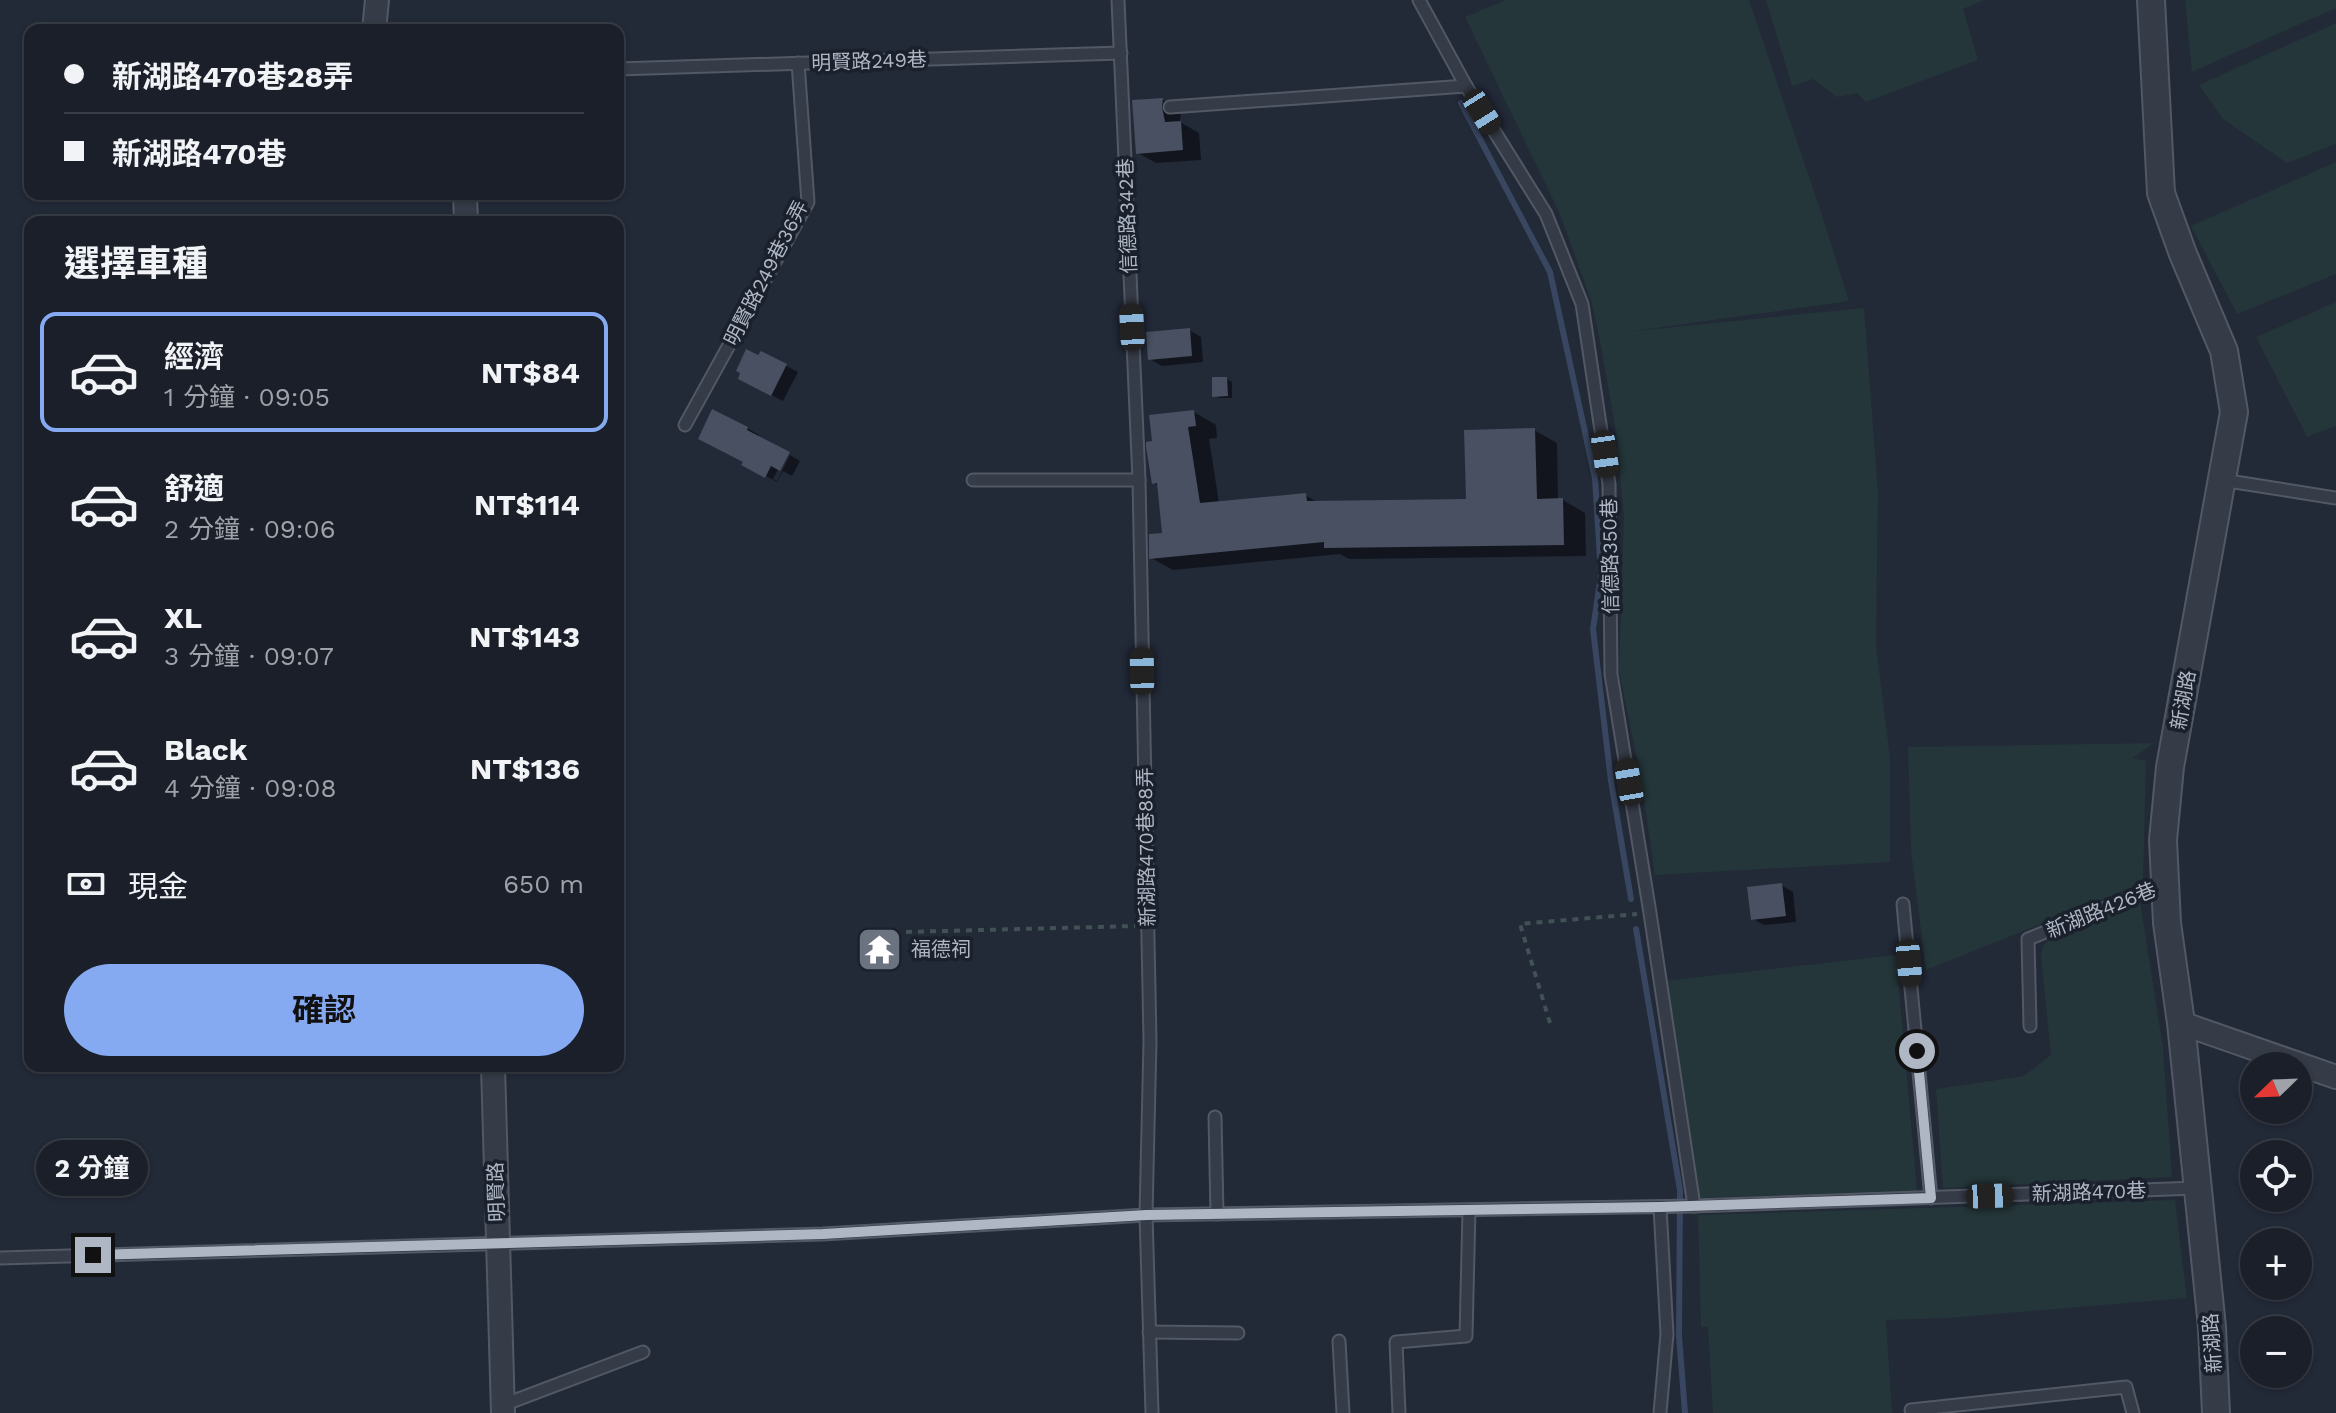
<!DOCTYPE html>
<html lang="zh-TW">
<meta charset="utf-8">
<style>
body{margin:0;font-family:"Work Sans","Noto Sans TC",sans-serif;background:#272c35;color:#f1f3f6;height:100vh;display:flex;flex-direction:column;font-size:30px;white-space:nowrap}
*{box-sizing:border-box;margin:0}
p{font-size:26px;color:#9fa2a8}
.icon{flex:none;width:44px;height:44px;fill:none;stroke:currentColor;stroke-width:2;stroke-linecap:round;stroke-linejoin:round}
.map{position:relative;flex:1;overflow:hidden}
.details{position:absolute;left:24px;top:216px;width:600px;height:856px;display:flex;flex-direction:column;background:#1a1f29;border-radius:16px;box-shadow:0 2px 6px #0004,0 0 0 2px #383d46}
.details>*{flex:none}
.guide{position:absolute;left:24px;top:24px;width:600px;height:176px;border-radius:16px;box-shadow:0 2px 6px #0004,0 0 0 2px #383d46;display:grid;align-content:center;height:176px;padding:0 40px;background:#1a1f29}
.needle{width:52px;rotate:247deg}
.controls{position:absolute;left:2240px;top:1052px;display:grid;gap:16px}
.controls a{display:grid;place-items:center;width:72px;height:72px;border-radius:50%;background:#1a1f29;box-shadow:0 2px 6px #0004,0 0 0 2px #383d46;font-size:40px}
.end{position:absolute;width:36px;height:36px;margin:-18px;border:10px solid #afb6c4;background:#111;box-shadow:0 0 0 4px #111}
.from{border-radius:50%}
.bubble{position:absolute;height:56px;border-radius:28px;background:#1a1f29;box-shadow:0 2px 6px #0004,0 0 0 2px #383d46;font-size:26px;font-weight:700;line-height:56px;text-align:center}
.car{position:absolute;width:24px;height:48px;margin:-24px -12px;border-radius:10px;box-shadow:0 0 6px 2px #0007;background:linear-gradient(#222 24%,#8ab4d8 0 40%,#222 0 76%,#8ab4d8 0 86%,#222 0)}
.guide b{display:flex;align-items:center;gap:28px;height:76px;font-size:30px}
.guide b+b{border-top:2px solid #383d46}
.guide i{width:20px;height:20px;background:#f1f3f6}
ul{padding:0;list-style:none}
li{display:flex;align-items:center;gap:24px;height:120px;margin:0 16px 12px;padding:0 24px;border:4px solid transparent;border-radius:16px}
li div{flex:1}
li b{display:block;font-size:30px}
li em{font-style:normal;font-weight:700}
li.on{border-color:#86aaf2}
li>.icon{width:72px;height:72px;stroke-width:1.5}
h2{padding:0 40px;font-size:36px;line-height:96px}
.pay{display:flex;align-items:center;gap:20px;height:88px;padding:0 40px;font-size:30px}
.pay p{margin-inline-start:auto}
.primary-button{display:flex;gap:16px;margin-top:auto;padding:16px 40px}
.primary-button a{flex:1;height:92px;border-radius:48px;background:#86aaf2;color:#111;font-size:32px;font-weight:700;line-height:92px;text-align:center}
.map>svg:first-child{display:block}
.green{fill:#243639}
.shadow{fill:#0007}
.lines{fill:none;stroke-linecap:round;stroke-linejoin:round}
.stream{stroke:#38465f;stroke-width:6}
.building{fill:#485061}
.service-casing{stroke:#525965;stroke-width:15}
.minor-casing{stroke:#525965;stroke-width:26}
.tertiary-casing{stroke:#525965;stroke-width:30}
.path{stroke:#415155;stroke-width:4;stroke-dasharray:6 6;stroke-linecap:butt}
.service{stroke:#353b47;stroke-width:11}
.minor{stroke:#353b47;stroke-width:22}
.tertiary{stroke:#353b47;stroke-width:26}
.route{stroke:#afb6c4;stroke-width:10}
.labels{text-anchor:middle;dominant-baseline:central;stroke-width:7;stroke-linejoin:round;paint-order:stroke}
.street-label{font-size:20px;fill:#afb6c4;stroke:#1a212c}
.poi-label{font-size:20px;fill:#afb6c4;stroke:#1a212c;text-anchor:start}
</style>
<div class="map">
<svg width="2336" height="1413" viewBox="0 0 2336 1413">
<rect width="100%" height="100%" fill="#222937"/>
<g class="green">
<polygon points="1506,0 1749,0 1821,212 1849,301 1634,331 1864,308 1878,492 1876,646 1890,758 1890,862 1655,875 1641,779 1619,671 1624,516 1615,426 1599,335 1591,300 1559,212 1465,17"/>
<polygon points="1766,0 1984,0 1963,9 1978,60 1866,102 1857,93 1837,97 1813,79 1792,86"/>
<polygon points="2185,0 2336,0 2336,8 2192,72"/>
<polygon points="2336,23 2336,144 2287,163 2223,119 2199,85"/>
<polygon points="2336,162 2336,274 2237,314 2191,226"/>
<polygon points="2336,302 2336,426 2307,437 2256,337"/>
<polygon points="2154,743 2133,758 2146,761 2143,883 1926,970 1911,850 1908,747"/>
<polygon points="2140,901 2163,1048 2172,1177 1943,1188 1936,1089 2024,1076 2051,1055 2041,957 2043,946 2052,936"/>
<polygon points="1896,955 1917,1191 1695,1198 1664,981"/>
<polygon points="2175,1200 2187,1298 1948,1318 1886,1320 1892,1413 1713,1413 1708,1327 1701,1327 1698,1215"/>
</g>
<g class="shadow">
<polygon points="1163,100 1181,110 1180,122 1199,133 1201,160 1156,163 1138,153 1135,102"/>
<polygon points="1189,330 1201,337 1203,362 1162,366 1150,359"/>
<polygon points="761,353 798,372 783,401 752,385"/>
<polygon points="1227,379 1232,382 1232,398 1219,398 1214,395"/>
<polygon points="1194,412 1216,425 1217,438 1209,439 1219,503 1305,495 1319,503 1468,501 1534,430 1557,443 1558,500 1563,500 1585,513 1586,556 1349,559 1340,554 1173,570 1151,558 1165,534 1160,486 1154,483"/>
<polygon points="747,428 759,435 757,437 787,453 773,479 777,481 790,455 800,461 792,476 783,471 777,482 744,464"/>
<polygon points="1781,885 1793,892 1796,922 1764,925 1753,919"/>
</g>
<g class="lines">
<g class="stream">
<polyline points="1461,103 1550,272 1595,478 1601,575 1593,629 1611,781 1631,899"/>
<polyline points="1636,929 1680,1190 1679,1336 1685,1413"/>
</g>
</g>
<g class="building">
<polygon points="1163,98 1162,107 1165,122 1181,121 1183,150 1136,154 1132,100"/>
<polygon points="1190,328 1192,356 1148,360 1146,332"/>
<polygon points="746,349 758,355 761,351 787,364 771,396 738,379 740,373 736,371"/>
<polygon points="1212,377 1227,377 1228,396 1212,397"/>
<polygon points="712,409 748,427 747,430 790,452 780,471 771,466 765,478 741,465 743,462 698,439"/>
<polygon points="1194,410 1196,426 1188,427 1200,503 1306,493 1307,501 1466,499 1464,430 1535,428 1537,499 1563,498 1564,545 1324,548 1324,542 1149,559 1149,534 1162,533 1157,483 1152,484 1146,447 1146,442 1152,441 1149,415"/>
<polygon points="1782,883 1786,916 1751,920 1747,887"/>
</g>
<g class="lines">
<defs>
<g id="service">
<polyline points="1118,0 1139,480 1150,1041 1146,1215 1152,1413"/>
<polyline points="1419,0 1466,86 1546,214 1582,304 1609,484 1611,674 1650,913 1694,1206"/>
<polyline points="618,69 1121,53"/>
<polyline points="1170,107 1466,86"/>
<polyline points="685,425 808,202 798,63"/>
<polyline points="973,480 1139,480"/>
<polyline points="2222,480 2336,498"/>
<polyline points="1903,904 1931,1198"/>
<polyline points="2030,1026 2028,939 2165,884"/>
<polyline points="1215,1117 1217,1214"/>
<polyline points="1660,1207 1667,1334 1660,1413"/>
<polyline points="0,1258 823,1234 1146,1215 1694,1206 2197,1188"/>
<polyline points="1149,1332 1238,1333"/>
<polyline points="1339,1341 1343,1413"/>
<polyline points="503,1405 643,1352"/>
<polyline points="1911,1410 2126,1387 2133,1413"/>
<polyline points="1399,1413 1396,1342 1466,1336 1469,1210"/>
</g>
<g id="minor">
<polyline points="374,30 377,0"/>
<polyline points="465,194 466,222"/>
<polyline points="2181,1023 2336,1077"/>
<polyline points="493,1066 503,1413"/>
</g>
<polyline id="tertiary" points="2151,0 2161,193 2183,254 2224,351 2234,412 2170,767 2163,840 2167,923 2181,1023 2212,1327 2216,1413"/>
</defs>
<use href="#service" class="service-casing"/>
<use href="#minor" class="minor-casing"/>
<use href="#tertiary" class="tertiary-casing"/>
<g class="path">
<polyline points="906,932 1135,926"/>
<polyline points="1550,1023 1520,924 1637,914"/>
</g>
<use href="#service" class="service"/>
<use href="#minor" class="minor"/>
<use href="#tertiary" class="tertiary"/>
</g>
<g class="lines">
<polyline class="route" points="93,1255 823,1234 1146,1215 1660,1207 1931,1198 1917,1051"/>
</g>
<defs>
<symbol id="temple-square" viewBox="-11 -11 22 22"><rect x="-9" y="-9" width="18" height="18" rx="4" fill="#6b7280" stroke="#1a212c"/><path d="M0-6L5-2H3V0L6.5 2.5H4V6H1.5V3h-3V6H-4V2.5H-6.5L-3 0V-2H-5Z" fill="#fff"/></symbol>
</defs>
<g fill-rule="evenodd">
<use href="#temple-square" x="854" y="924" width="51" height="51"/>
</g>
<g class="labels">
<g class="street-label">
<text transform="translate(869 61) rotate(-2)">明賢路249巷</text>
<text transform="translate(1127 216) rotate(-92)">信德路342巷</text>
<text transform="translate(766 273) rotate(-63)">明賢路249巷36弄</text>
<text transform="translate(1610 556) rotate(-91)">信德路350巷</text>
<text transform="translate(2183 700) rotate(-80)">新湖路</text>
<text transform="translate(1146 847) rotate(-91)">新湖路470巷88弄</text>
<text transform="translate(2101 910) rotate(-22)">新湖路426巷</text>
<text transform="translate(496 1192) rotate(-92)">明賢路</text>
<text transform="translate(2089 1192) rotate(-2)">新湖路470巷</text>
<text transform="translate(2212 1343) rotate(-94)">新湖路</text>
</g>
<g class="poi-label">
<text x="911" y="949">福德祠</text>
</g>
</g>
</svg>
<div class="controls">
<a><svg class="needle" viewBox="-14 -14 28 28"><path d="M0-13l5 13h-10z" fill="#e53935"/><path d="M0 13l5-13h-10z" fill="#9fa2a8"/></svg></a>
<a><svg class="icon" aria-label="locate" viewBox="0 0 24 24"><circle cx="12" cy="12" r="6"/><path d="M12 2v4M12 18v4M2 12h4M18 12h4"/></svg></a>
<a>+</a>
<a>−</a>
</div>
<i class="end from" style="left:1917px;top:1051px"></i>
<i class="end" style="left:93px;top:1255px"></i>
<div class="bubble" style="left:36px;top:1140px;width:112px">2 分鐘</div>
<i class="car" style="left:1482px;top:112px;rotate:148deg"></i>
<i class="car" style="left:1132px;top:327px;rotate:357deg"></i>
<i class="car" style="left:1605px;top:454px;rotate:172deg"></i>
<i class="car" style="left:1142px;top:671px;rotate:359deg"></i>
<i class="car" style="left:1629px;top:782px;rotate:350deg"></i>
<i class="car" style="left:1909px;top:963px;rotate:175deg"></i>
<i class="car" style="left:1990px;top:1196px;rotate:88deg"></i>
<div class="guide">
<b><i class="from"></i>新湖路470巷28弄</b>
<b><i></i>新湖路470巷</b>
</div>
<section class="details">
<h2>選擇車種</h2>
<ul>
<li class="on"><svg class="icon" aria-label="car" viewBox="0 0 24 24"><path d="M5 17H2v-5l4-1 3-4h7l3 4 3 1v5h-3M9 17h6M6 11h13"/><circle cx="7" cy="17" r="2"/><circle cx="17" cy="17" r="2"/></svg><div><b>經濟</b><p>1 分鐘 · 09:05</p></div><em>NT$84</em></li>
<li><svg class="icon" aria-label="car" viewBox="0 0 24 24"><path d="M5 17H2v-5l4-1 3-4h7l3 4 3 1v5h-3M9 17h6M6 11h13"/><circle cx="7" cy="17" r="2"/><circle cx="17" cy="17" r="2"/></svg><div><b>舒適</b><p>2 分鐘 · 09:06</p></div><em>NT$114</em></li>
<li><svg class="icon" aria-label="car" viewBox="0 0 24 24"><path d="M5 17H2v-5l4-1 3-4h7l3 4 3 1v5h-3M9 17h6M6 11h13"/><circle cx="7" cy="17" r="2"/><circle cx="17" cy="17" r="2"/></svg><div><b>XL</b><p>3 分鐘 · 09:07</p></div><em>NT$143</em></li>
<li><svg class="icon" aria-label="car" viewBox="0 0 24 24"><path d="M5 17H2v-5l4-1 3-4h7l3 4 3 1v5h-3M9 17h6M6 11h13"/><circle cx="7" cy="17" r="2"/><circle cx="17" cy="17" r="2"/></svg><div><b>Black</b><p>4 分鐘 · 09:08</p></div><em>NT$136</em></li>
</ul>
<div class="pay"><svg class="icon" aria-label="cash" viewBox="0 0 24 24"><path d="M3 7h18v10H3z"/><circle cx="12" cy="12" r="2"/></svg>現金<p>650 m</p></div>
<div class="primary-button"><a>確認</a></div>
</section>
</div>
